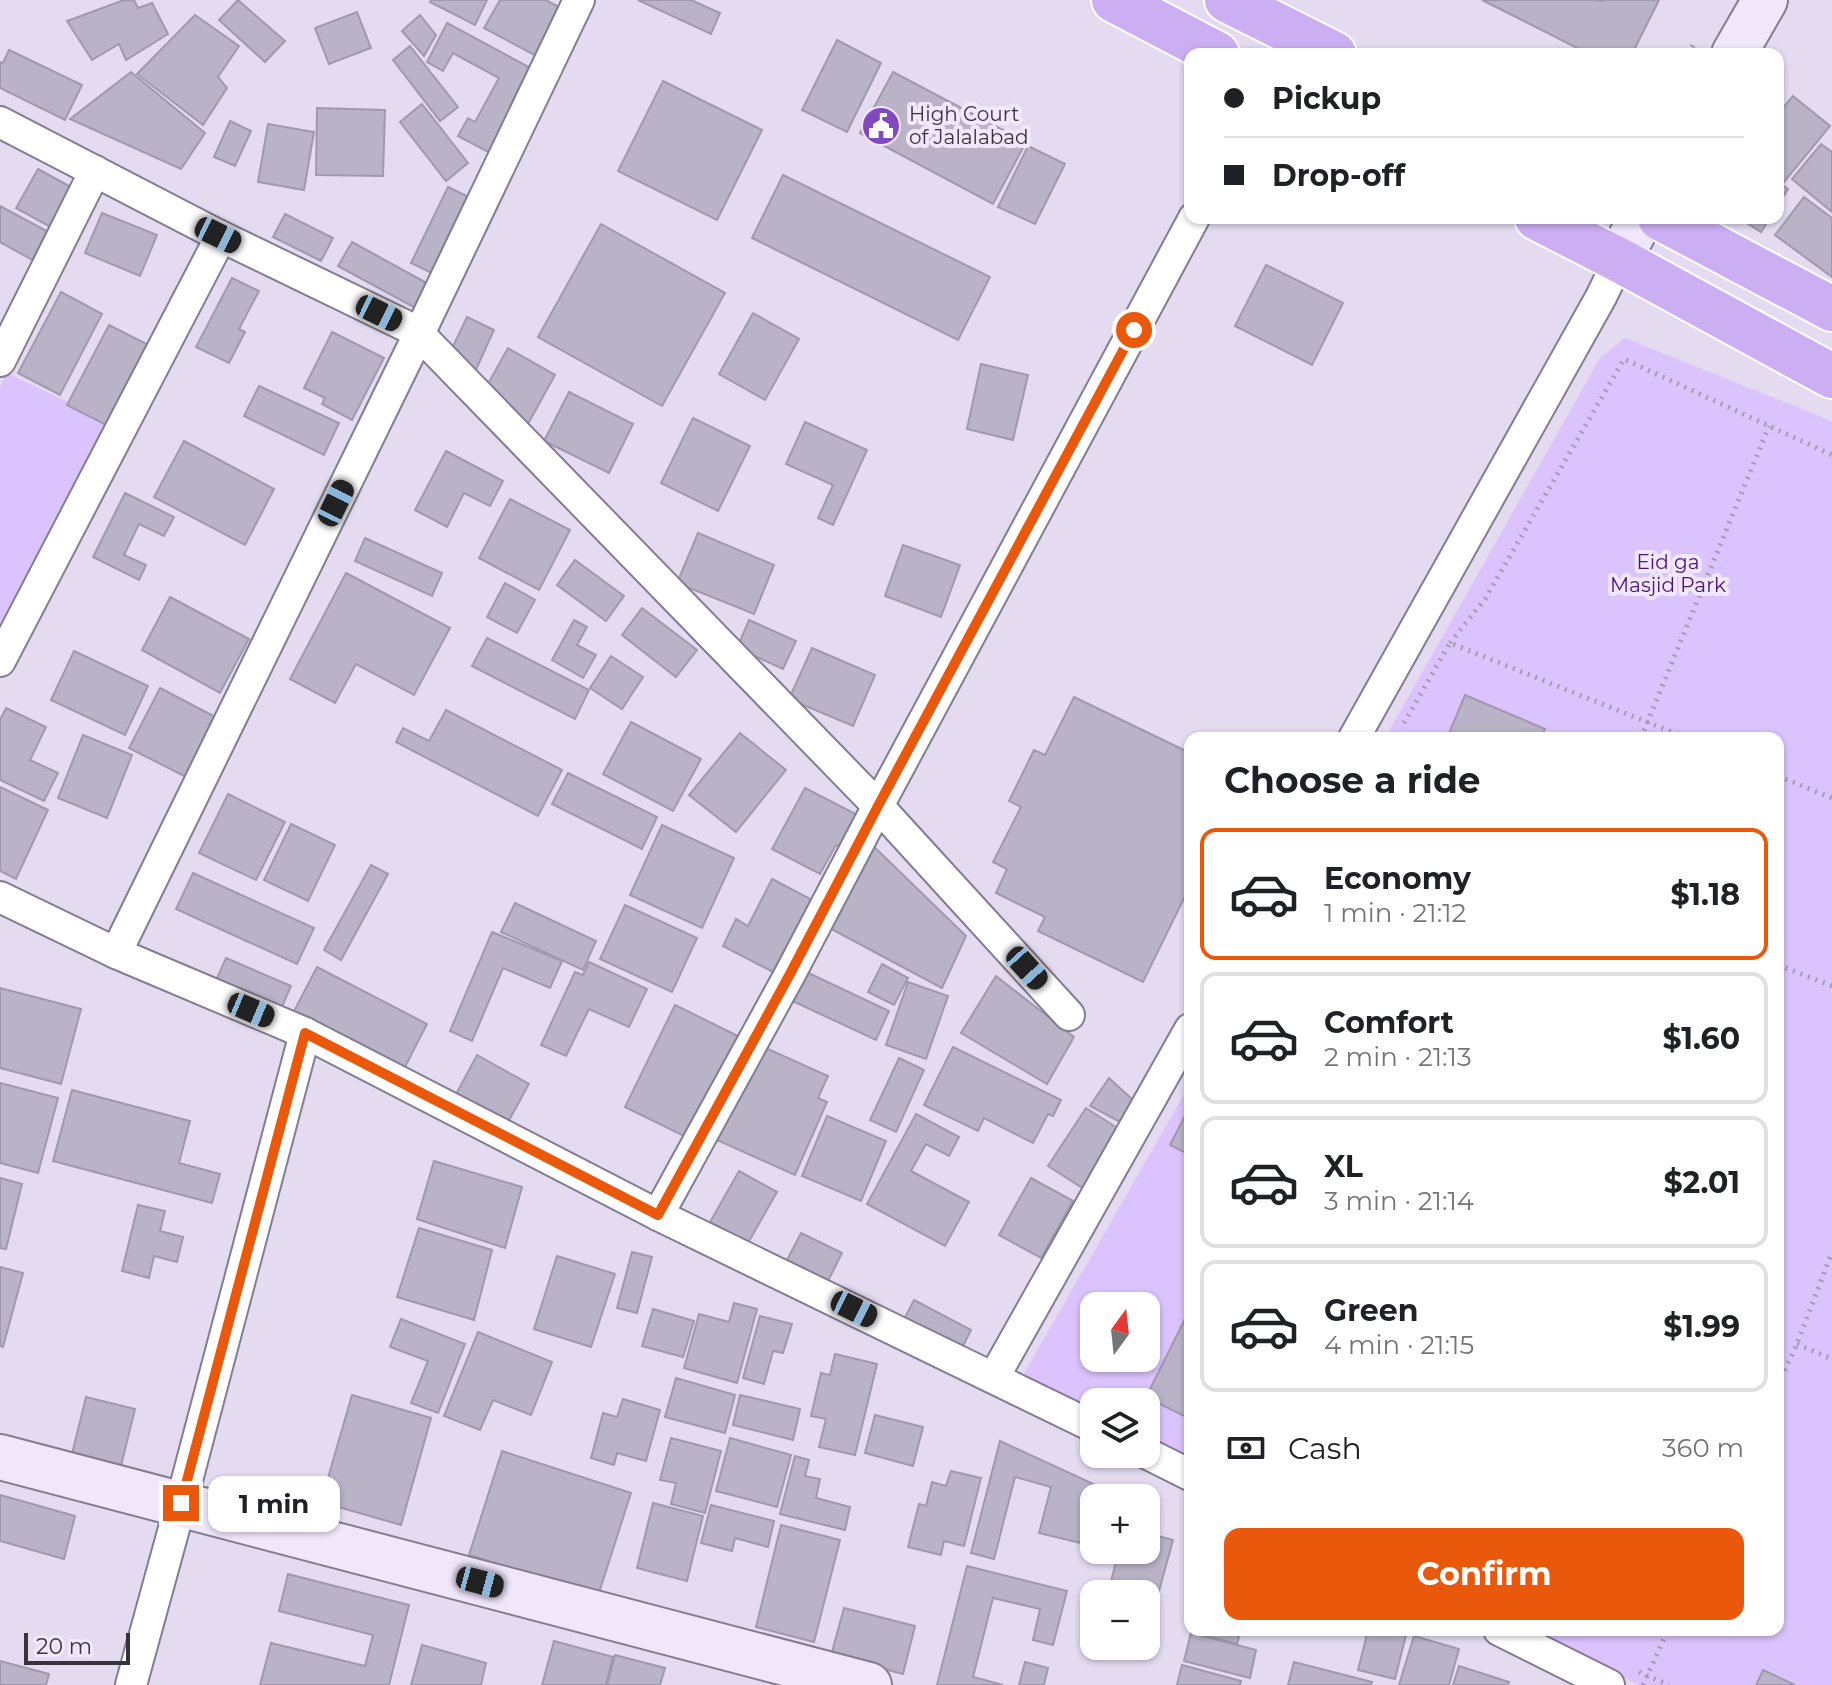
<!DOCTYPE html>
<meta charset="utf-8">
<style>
body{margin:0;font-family:Montserrat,sans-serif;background:#f2f2f2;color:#202124;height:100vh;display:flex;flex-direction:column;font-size:30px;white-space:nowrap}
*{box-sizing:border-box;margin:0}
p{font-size:26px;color:#757577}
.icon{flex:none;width:44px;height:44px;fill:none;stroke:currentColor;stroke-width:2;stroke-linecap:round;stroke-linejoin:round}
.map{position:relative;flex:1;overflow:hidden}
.sheet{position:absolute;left:1184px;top:732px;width:600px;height:904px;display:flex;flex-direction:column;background:#fff;border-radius:16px;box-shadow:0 2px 6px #0004}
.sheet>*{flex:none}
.hud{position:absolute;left:1184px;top:48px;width:600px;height:176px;border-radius:16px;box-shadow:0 2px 6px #0004;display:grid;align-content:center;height:176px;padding:0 40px;background:#fff}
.needle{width:52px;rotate:15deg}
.controls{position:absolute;left:1080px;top:1292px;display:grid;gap:16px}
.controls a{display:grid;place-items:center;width:80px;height:80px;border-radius:16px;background:#fff;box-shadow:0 2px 6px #0004;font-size:40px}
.scale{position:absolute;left:24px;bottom:20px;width:106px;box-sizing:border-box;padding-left:8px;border:4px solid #38343d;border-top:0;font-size:22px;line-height:28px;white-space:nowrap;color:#38343d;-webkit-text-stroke:6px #f1e8fe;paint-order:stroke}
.end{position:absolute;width:36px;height:36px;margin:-18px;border:10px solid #ea580c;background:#fff;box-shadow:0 0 0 4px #fff}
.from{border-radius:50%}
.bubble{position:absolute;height:56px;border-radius:16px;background:#fff;box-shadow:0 2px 6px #0004;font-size:26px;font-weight:700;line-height:56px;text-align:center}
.car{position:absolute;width:24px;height:48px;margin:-24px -12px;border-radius:10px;box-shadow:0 0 6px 2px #0007;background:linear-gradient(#222 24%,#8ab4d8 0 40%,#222 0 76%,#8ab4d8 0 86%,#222 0)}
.hud b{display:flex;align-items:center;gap:28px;height:76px;font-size:30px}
.hud b+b{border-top:2px solid #e0e0e0}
.hud i{width:20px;height:20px;background:#202124}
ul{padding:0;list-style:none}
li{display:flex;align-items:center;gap:24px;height:132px;margin:0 16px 12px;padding:0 24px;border:4px solid #e0e0e0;border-radius:16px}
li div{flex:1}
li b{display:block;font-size:30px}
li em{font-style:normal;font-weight:700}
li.current{border-color:#ea580c}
li>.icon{width:72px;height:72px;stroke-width:1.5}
h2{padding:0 40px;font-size:36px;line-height:96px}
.pay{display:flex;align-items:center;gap:20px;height:88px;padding:0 40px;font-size:30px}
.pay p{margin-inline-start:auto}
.button{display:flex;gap:16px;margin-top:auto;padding:16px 40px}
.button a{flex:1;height:92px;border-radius:16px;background:#ea580c;color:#fff;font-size:32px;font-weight:700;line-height:92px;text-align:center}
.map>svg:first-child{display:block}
.green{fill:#dbc3fd;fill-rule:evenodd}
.building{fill:#bab2c7;stroke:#a098ad;stroke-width:2}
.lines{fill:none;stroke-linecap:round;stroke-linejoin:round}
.street-casing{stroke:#847c90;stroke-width:34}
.secondary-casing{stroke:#847c90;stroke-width:48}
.highway-casing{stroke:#fff;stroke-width:48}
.path{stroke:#a49dae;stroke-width:5;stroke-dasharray:2 6;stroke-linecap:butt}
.street{stroke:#fff;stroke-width:30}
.secondary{stroke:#f0e7fb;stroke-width:44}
.highway{stroke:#ccaff3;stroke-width:44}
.route{stroke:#ea580c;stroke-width:10}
.labels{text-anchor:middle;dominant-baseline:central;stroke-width:8;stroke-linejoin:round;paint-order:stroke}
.poi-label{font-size:20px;fill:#38343d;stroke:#f1e8fe;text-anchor:start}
.park-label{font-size:20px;fill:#4b1479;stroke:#f1e8fe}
</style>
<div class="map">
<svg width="1832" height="1685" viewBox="0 0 1832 1685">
<rect width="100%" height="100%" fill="#e4dbf1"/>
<g class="green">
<polygon points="1625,338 1832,421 1832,1685 1639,1685 1529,1630 1778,1630 1778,738 1385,738 1600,358"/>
<polygon points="7,373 109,422 0,637 0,387"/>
<path d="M1190 1084V1460L1146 1438V1402H1094V1412L1022 1377ZM1094 1306H1146V1358H1094Z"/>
</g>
<g class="building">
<polygon points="124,0 134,0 138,8 152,3 168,34 126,60 119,44 92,60 67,21"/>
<polygon points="238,0 285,41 265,62 219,20"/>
<polygon points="431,0 487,0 475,25 430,2"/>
<polygon points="500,0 546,0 564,10 538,57 484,28"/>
<polygon points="638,0 691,0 720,13 711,34"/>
<polygon points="1482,0 1598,0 1601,1 1602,0 1659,0 1632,54 1589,54"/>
<polygon points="357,12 371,48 329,64 315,28"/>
<polygon points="195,15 239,46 218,77 227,88 203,125 137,74"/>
<polygon points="420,15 436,35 424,56 402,31"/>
<polygon points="447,23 538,72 494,155 458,136 468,118 475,122 499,78 453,53 443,71 427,62"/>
<polygon points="837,40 881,63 847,132 802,110"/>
<polygon points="410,46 458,107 440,121 393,60"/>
<polygon points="9,50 82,85 65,120 0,88 0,62 3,63"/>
<polygon points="131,72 205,133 181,169 70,119"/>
<polygon points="893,72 1026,142 993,204 860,133"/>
<polygon points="663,81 762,130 717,220 618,171"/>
<polygon points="1793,96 1830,126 1784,182 1778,177 1778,114"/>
<polygon points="422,104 468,163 446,181 400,122"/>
<polygon points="317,108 385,110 383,176 316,175"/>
<polygon points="230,121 251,131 235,166 214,157"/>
<polygon points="268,124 314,132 304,190 258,182"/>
<polygon points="1821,144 1832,152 1832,212 1792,179"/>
<polygon points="1028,146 1065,164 1035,224 998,207"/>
<polygon points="38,169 78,191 56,230 16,208"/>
<polygon points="783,175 990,277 958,340 752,238"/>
<polygon points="1778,182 1788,189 1778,205"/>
<polygon points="448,187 477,201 440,277 411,263"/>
<polygon points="1804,197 1832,218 1832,277 1775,235"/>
<polygon points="0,206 52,234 36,262 0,242"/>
<polygon points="102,213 157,235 140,276 85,253"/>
<polygon points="285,214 333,238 321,261 273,237"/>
<polygon points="1739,218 1770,218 1761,232"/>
<polygon points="601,224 725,293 662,406 538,337"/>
<polygon points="352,242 432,286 419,310 338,266"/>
<polygon points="1266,265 1343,303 1312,365 1235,326"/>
<polygon points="232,278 259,291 239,329 245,332 229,363 196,347"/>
<polygon points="61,292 102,314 60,395 18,373"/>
<polygon points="753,313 799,339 765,400 719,374"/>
<polygon points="467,317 494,330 475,372 447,359"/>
<polygon points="109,325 156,349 114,429 67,405"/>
<polygon points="332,332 384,358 352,420 322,404 325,398 304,388"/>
<polygon points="508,348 555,375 528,424 480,398"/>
<polygon points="981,364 1028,375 1013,440 967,429"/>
<polygon points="259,386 339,423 324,455 244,416"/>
<polygon points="569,392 633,424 609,473 544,441"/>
<polygon points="693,418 750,446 718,511 661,483"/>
<polygon points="805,422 867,450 833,525 818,518 833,485 786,464"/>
<polygon points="184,441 274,489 245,545 154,497"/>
<polygon points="446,451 503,481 490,506 464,493 447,527 415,510"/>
<polygon points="125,493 174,517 164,536 139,524 124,555 146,565 139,580 93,557"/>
<polygon points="510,499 570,530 539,590 479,558"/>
<polygon points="698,533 774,565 754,614 677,583"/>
<polygon points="365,538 442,573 432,596 355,561"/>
<polygon points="903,545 960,565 941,617 885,596"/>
<polygon points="575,560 624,596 606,621 557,585"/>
<polygon points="346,573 450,628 414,695 356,664 335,703 290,679"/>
<polygon points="505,583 535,600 517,633 487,617"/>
<polygon points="170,597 249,639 220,693 142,650"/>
<polygon points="642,608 697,650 676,677 622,635"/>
<polygon points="574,620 587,627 577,645 596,655 583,678 552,660"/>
<polygon points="749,620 796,641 783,669 737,648"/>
<polygon points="487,638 589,690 575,719 472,666"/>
<polygon points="812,648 875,675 853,726 789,699"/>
<polygon points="74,651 148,686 125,735 51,700"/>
<polygon points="611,656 643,677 622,709 590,688"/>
<polygon points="160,688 223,721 192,780 129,748"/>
<polygon points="1465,695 1545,729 1541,738 1447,738"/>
<polygon points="1074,697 1190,753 1190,886 1143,982 1038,931 1045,917 996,893 1007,869 993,862 1021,807 1009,801 1034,750 1045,755"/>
<polygon points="6,708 46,727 30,760 58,773 44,801 0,780 0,720"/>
<polygon points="446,710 562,770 538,816 396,742 403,728 429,741"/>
<polygon points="631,722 701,759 673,811 603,774"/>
<polygon points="740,733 786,770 736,832 689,795"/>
<polygon points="83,735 132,755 107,818 58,798"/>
<polygon points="568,773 657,817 642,849 552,804"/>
<polygon points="0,787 48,810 16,879 0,871"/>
<polygon points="805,788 865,819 847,851 836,845 820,874 772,849"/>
<polygon points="228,794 285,822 256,880 199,853"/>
<polygon points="291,824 335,845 308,901 264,880"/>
<polygon points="662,825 734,858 702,928 630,895"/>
<polygon points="866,839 966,936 942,988 822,924"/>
<polygon points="371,865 388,874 341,960 324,950"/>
<polygon points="193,873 314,928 297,964 176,909"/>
<polygon points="772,879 822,905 775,973 723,946 736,919 748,926"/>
<polygon points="515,903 596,941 583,970 501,932"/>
<polygon points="625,905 697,938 672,992 600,959"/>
<polygon points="492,932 562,961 550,988 503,968 472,1041 450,1031"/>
<polygon points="226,958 291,986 277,1018 212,989"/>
<polygon points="589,962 647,989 629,1027 589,1009 566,1056 541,1045 575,972 583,975"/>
<polygon points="882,964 908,978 894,1005 868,992"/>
<polygon points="317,967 427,1024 403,1071 293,1013"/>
<polygon points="800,969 889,1011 876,1040 786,998"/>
<polygon points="996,976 1074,1037 1047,1084 961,1033"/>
<polygon points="908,982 948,996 926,1059 886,1045"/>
<polygon points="0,988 81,1009 61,1084 0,1068"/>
<polygon points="675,1005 740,1037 690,1139 625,1107"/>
<polygon points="759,1045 828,1076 818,1098 827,1102 795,1175 717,1140"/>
<polygon points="953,1047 1061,1100 1053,1116 1048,1114 1033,1143 984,1118 978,1131 924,1105"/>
<polygon points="477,1055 529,1084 507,1124 455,1096"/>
<polygon points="899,1058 924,1070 896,1132 870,1120"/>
<polygon points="1109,1078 1134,1101 1124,1124 1090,1106"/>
<polygon points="0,1083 58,1098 38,1173 0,1163"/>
<polygon points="72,1090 190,1121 179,1163 220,1174 212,1203 53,1161"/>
<polygon points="1086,1108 1122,1131 1084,1189 1048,1166"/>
<polygon points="1188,1110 1190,1111 1190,1155 1170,1145"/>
<polygon points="916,1114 959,1137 949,1156 926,1144 911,1171 969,1202 945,1246 867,1204"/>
<polygon points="827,1116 886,1141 861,1201 802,1176"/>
<polygon points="434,1161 522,1187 505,1248 417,1219"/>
<polygon points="739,1171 777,1192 748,1243 710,1222"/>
<polygon points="0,1178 22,1184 6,1249 0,1248"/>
<polygon points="1031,1178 1073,1201 1041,1258 999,1235"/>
<polygon points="138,1205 165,1211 160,1231 183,1237 177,1262 154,1256 149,1278 122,1271"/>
<polygon points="419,1228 492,1250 474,1320 397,1297"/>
<polygon points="801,1233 842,1253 826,1285 785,1264"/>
<polygon points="632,1252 652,1257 637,1313 617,1308"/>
<polygon points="557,1256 615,1274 591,1347 534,1329"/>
<polygon points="0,1267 23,1273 3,1347 0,1346"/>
<polygon points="914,1300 971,1330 960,1352 902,1323"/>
<polygon points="734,1303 757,1309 737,1383 684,1368 699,1314 729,1322"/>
<polygon points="653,1309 694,1321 683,1357 642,1346"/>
<polygon points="1190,1309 1190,1419 1146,1397"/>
<polygon points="760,1316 792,1324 783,1353 773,1351 764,1384 743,1378"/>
<polygon points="401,1319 465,1344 438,1413 411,1403 428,1361 390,1347"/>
<polygon points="478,1332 552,1362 531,1415 493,1400 480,1430 444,1416"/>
<polygon points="835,1354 877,1364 855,1455 819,1447 826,1419 811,1416 821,1373 830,1375"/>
<polygon points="676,1378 735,1395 725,1433 665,1417"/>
<polygon points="352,1395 431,1418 401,1525 321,1502"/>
<polygon points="740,1395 800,1409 793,1440 733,1425"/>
<polygon points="86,1397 135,1409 119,1474 70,1462"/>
<polygon points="623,1399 660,1410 646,1461 617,1453 614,1465 591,1458 603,1413 617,1417"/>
<polygon points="875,1415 923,1427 913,1466 865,1453"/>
<polygon points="671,1438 721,1451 705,1513 671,1504 676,1483 660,1480"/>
<polygon points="730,1438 791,1455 777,1507 716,1491"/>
<polygon points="1000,1441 1100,1487 1097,1498 1094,1498 1094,1511 1085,1544 1039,1533 1051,1487 1015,1477 994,1559 971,1553"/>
<polygon points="502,1451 631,1493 598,1596 469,1555"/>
<polygon points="795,1456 809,1460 805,1476 820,1479 816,1498 850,1507 845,1530 780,1514"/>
<polygon points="951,1471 981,1478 964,1546 944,1541 941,1555 908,1547 919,1504 926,1506 932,1482 946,1486"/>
<polygon points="0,1495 75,1516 64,1559 0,1541"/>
<polygon points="653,1503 703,1516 687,1581 637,1568"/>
<polygon points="711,1505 774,1521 768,1547 735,1538 732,1551 701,1543"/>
<polygon points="781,1525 840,1540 814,1642 756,1627"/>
<polygon points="1146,1533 1173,1540 1156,1602 1146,1599 1146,1594 1126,1594 1109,1589 1119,1550 1146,1550"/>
<polygon points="967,1566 1067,1591 1053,1645 1033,1640 1040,1609 993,1598 973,1677 1003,1685 937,1685"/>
<polygon points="288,1574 409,1605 389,1685 260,1685 271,1643 365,1666 373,1635 279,1611"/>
<polygon points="844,1608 915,1626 903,1674 869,1665 829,1663"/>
<polygon points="1200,1630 1241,1630 1237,1644 1199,1634"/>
<polygon points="1368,1630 1407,1631 1395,1679 1358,1670"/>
<polygon points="1191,1633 1256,1650 1250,1678 1184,1661"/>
<polygon points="1414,1636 1459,1649 1449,1685 1399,1685"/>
<polygon points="554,1641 613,1657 606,1685 542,1685"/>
<polygon points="422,1645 486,1663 481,1685 411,1685"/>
<polygon points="615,1655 665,1668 660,1685 607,1685"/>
<polygon points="0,1661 49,1674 46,1685 0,1685"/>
<polygon points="1025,1662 1048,1668 1044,1685 1019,1685"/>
<polygon points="1294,1662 1372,1682 1371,1685 1288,1685"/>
<polygon points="1182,1665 1241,1681 1240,1685 1177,1685"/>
<polygon points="1459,1666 1509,1682 1508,1685 1453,1685"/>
<polygon points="1763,1670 1795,1685 1756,1685"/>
</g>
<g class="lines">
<defs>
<g id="street">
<polyline points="0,122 218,235 406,326 419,334 878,806 1069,1015"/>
<polyline points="0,361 95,171"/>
<polyline points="0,661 215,248 218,235"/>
<polyline points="1354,738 1601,297 1619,260"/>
<polyline points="0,897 116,953 305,1033 658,1215 1094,1427"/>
<polyline points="116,953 419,334 579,0"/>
<polyline points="658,1215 790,974 878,806 1194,218"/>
<polyline points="994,1377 1190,1029"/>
<polyline points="1146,1453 1190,1475"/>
<polyline points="1499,1630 1609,1685"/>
<polyline points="131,1685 181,1503 305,1033"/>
</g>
<g id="secondary">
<polyline points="1734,54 1765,0"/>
<polyline points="1619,260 1641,218"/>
<polyline points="0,1457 869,1685"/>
</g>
<g id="highway">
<polyline points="1114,0 1217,54"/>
<polyline points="1227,0 1334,54"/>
<polyline points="1537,218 1619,260 1832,376"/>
<polyline points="1660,218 1832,309"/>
</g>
</defs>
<use href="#street" class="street-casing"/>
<use href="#secondary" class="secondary-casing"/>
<use href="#highway" class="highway-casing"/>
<g class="path">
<polyline points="1688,54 1695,42"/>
<polyline points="1450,643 1485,599 1624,359 1832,455"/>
<polyline points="1404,723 1450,643 1687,738"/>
<polyline points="1641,738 1769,426"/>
<polyline points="1778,776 1832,798"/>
<polyline points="1778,965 1832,986"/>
<polyline points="1797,1344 1832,1359"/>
<polyline points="1778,1385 1797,1344 1832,1252"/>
<polyline points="1639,1672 1669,1685"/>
<polyline points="1643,1685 1668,1630"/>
</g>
<use href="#street" class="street"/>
<use href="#secondary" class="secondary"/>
<use href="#highway" class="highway"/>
</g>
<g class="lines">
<polyline class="route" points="181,1503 305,1033 658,1215 790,974 878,806 1134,330"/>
</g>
<defs>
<symbol id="civic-disc" viewBox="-11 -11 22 22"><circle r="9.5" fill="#8248be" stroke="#f1e8fe"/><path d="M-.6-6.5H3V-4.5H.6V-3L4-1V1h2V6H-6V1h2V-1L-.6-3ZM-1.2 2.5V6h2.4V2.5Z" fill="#fff"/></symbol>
</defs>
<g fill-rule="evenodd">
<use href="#civic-disc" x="859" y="104" width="44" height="44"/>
</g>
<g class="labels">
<g class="poi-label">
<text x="909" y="114">High Court<tspan x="909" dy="23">of Jalalabad</tspan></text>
</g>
<g class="park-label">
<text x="1668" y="562">Eid ga<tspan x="1668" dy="23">Masjid Park</tspan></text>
</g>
</g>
</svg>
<div class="controls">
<a><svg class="needle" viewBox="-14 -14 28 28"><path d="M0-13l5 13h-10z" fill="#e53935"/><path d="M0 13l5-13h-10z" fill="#757577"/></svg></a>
<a><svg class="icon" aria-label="layers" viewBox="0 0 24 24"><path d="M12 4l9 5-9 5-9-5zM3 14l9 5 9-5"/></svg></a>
<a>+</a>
<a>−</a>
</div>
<div class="scale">20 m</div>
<i class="end from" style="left:1134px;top:330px"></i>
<i class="end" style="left:181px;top:1503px"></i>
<div class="bubble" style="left:208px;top:1476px;width:132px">1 min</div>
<i class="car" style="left:218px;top:235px;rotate:116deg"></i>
<i class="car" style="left:379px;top:313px;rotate:116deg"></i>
<i class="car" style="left:336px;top:503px;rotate:26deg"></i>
<i class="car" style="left:1027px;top:968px;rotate:138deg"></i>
<i class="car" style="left:251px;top:1010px;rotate:113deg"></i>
<i class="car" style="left:854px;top:1309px;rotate:116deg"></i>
<i class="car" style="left:480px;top:1582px;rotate:105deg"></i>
<div class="hud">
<b><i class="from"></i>Pickup</b>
<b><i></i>Drop-off</b>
</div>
<section class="sheet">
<h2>Choose a ride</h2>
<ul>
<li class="current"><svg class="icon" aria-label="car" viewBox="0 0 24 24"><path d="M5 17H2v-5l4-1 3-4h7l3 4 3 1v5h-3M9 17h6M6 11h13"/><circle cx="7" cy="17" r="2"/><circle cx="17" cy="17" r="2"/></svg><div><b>Economy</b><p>1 min · 21:12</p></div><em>$1.18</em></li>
<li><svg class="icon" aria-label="car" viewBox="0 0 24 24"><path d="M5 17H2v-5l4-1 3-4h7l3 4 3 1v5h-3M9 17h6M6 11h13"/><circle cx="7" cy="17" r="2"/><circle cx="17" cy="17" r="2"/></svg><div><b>Comfort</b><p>2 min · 21:13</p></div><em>$1.60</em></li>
<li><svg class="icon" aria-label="car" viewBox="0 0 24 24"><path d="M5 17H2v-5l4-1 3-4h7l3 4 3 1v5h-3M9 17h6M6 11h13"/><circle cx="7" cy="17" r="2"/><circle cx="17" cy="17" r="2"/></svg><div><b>XL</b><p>3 min · 21:14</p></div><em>$2.01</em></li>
<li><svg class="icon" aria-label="car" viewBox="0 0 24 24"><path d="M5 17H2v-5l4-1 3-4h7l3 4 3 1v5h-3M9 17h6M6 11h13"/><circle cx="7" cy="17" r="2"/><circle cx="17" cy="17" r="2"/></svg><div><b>Green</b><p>4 min · 21:15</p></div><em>$1.99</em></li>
</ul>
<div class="pay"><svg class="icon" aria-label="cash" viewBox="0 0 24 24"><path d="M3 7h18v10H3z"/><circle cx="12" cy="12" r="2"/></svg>Cash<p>360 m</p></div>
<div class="button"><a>Confirm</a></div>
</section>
</div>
